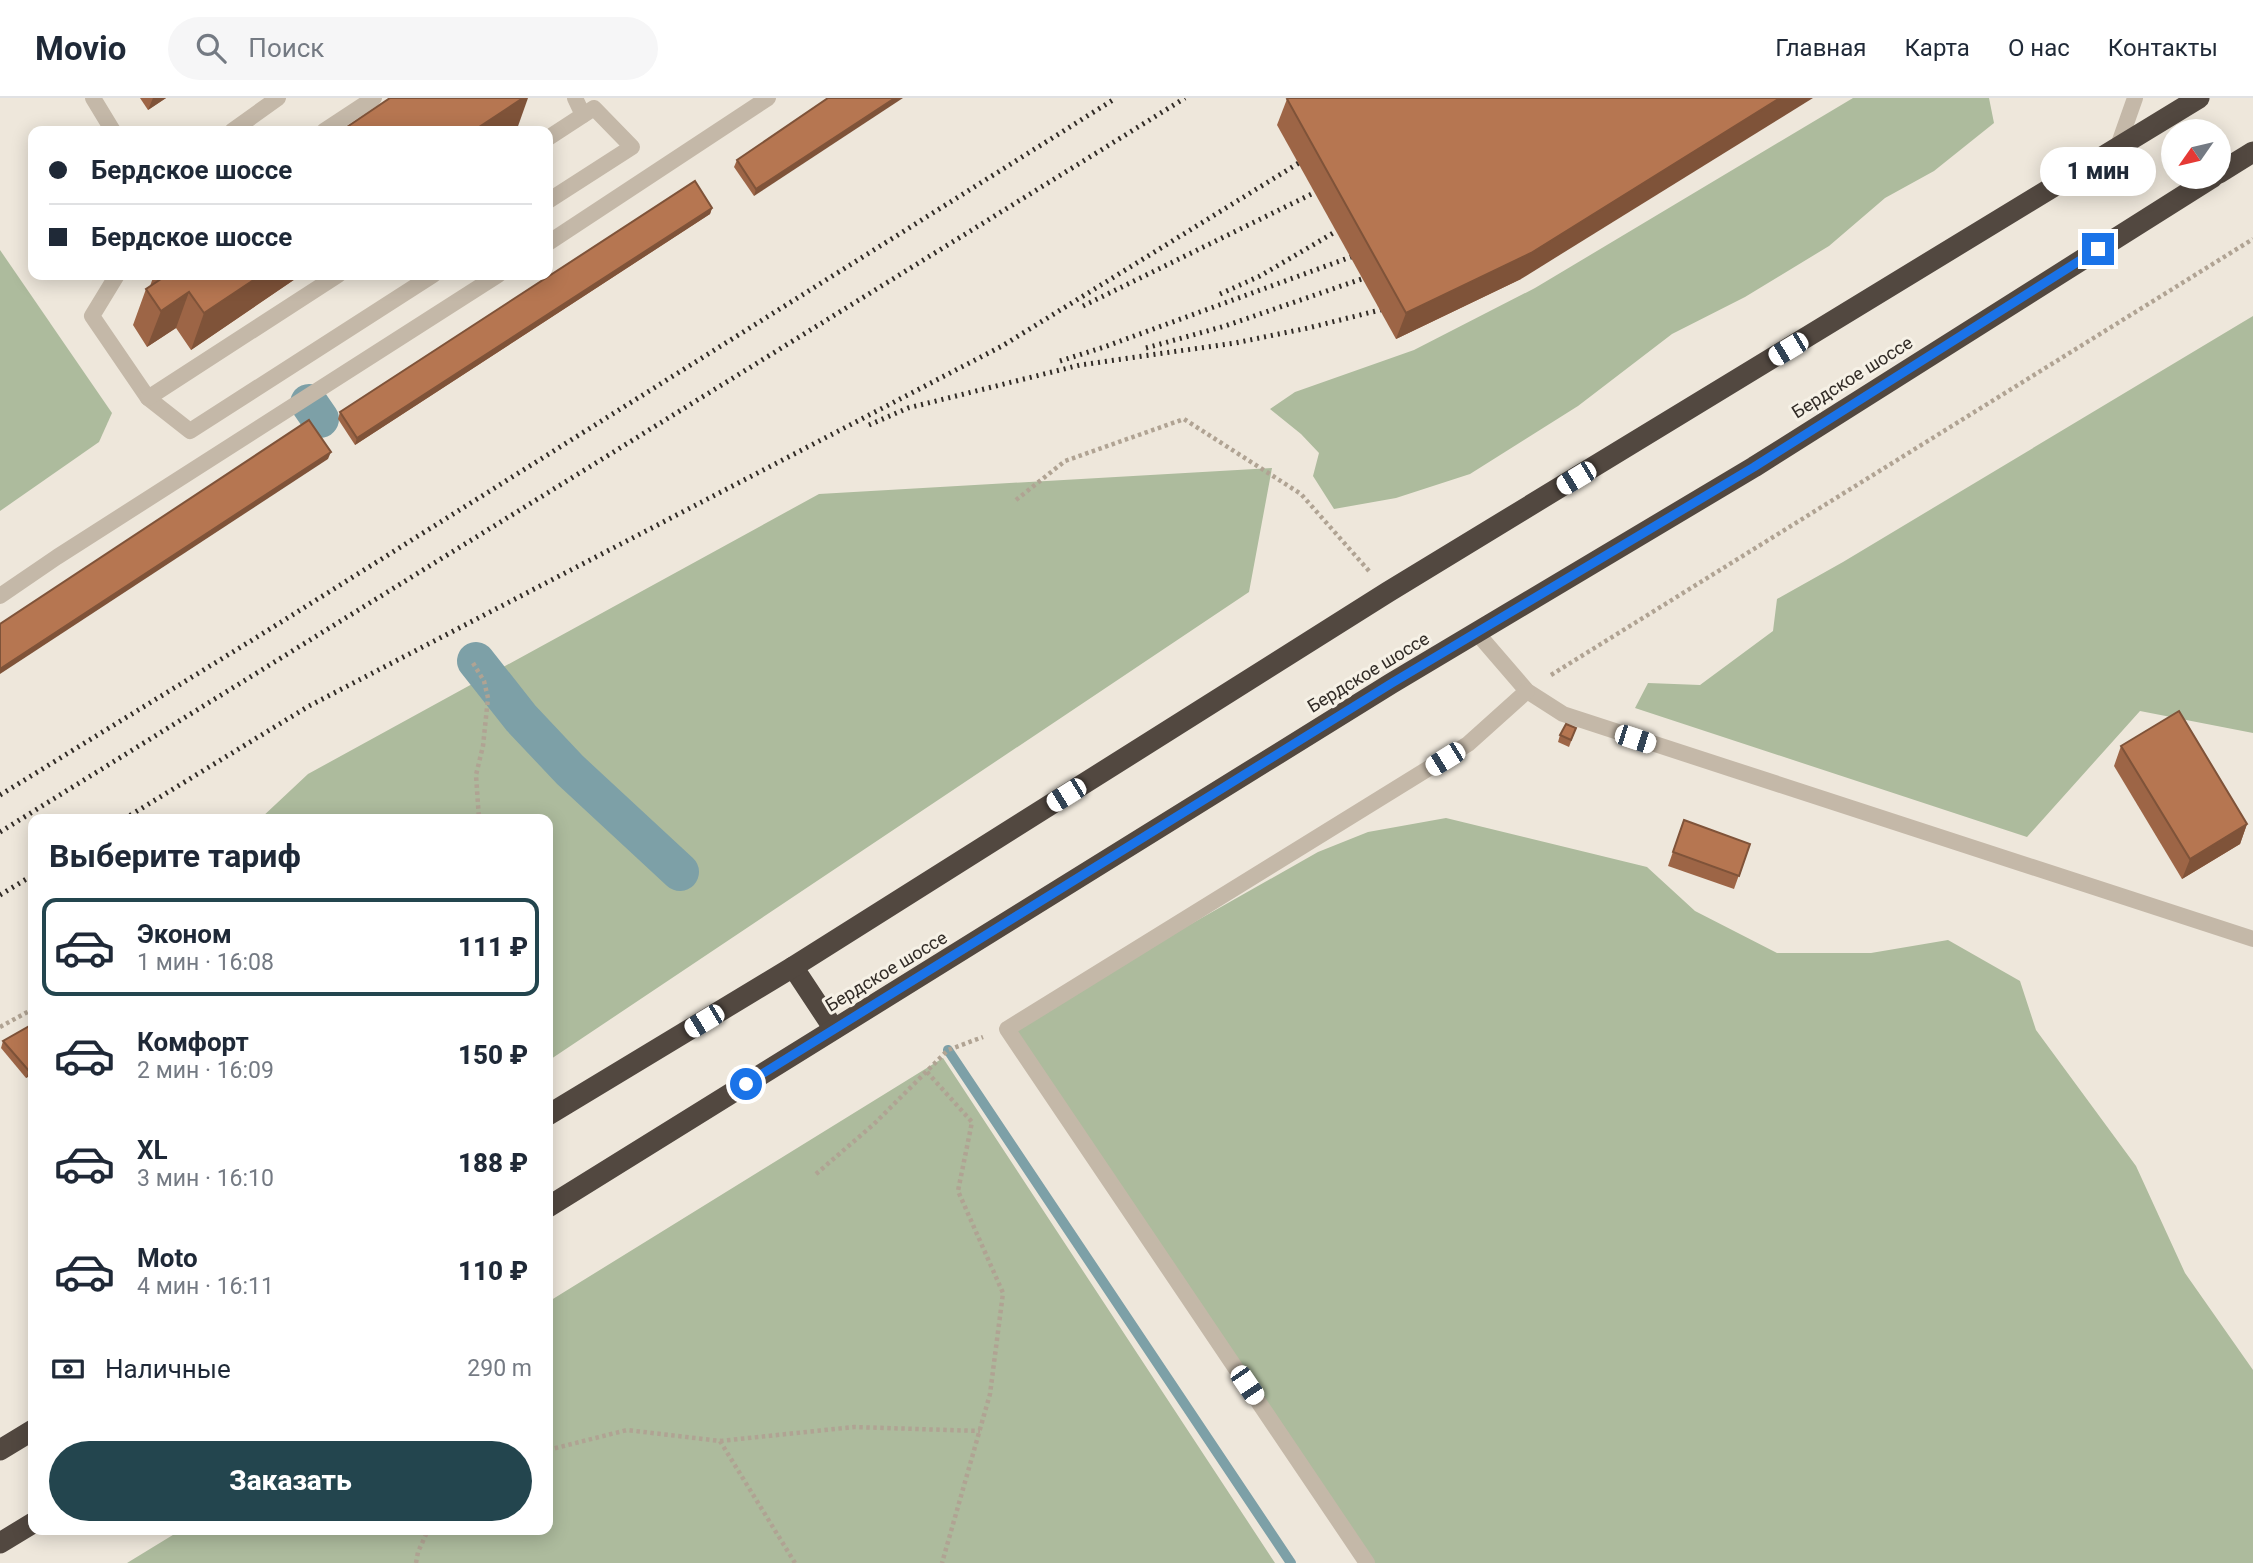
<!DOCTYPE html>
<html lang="ru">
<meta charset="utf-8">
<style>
body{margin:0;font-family:Roboto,sans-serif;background:#f6f6f7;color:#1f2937;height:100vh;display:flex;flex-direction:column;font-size:26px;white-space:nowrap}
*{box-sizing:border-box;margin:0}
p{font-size:23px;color:#747a83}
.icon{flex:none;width:38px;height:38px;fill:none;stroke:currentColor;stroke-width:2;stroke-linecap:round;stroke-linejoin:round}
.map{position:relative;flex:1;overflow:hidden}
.details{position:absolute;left:28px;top:716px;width:525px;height:721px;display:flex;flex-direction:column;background:#fff;border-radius:14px;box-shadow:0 4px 18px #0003}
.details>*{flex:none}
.banner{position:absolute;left:28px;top:28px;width:525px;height:154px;border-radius:14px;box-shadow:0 4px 18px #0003;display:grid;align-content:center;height:154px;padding:0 21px;background:#fff}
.needle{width:46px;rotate:236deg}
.fabs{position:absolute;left:2161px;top:21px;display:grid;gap:14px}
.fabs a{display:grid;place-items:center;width:70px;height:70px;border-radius:50%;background:#fff;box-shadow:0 4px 18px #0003;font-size:35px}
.end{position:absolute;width:32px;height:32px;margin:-16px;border:9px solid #1a73e8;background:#fff;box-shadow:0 0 0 4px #fff}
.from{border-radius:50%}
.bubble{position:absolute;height:49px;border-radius:24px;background:#fff;box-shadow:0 4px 18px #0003;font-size:23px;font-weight:800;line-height:49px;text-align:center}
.car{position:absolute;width:21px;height:42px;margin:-21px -10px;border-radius:9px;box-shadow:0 0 5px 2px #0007;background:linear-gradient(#fff 24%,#345 0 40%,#fff 0 76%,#345 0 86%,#fff 0)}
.banner b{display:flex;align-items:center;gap:24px;height:66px;font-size:26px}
.banner b+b{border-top:2px solid #e0e1e3}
.banner i{width:18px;height:18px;background:#1f2937}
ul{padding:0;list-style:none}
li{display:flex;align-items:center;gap:21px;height:98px;margin:0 14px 10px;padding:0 7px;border:4px solid transparent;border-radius:14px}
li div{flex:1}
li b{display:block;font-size:26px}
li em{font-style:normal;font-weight:800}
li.on{border-color:#23454e}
li>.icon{width:63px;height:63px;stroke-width:1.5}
h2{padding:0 21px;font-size:32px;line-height:84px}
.pay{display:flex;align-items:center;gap:18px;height:77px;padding:0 21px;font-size:26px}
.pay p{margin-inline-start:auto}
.button{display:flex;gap:14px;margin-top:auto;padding:14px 21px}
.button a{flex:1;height:80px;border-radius:42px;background:#23454e;color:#fff;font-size:28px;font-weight:800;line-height:80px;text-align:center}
header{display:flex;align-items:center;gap:42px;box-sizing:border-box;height:98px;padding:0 35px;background:#fff;border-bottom:2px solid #e0e1e3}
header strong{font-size:33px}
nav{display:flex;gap:38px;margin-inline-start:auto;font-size:24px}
.search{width:490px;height:63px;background:#f6f6f7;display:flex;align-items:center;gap:18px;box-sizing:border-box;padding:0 24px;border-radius:38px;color:#747a83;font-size:26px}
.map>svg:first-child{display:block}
.green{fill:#adbb9d}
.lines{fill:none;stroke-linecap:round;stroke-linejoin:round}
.stream{stroke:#7da0a7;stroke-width:10}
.canal{stroke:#7da0a7;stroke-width:38}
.path{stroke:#b0a393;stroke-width:4.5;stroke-dasharray:3.5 3.5;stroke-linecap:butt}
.lane{stroke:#c4b8a8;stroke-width:16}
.highway{stroke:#524840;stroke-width:21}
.rail{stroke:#322c27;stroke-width:5;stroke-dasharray:2 5;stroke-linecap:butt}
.wall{fill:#9d6546}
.shaded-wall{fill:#7f5339}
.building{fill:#b67651;stroke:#7f5339;stroke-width:2}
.route{stroke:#1a73e8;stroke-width:9}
.labels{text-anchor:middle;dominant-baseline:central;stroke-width:6;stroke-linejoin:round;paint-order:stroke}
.street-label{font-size:18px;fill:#322c27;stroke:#f6f1e6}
</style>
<header>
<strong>Movio</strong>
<div class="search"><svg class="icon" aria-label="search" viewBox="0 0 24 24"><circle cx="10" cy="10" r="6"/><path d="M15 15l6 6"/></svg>Поиск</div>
<nav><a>Главная</a><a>Карта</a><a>О нас</a><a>Контакты</a></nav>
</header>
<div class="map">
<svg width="2253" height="1465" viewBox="0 0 2253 1465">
<rect width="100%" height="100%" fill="#eee7db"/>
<g class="green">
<polygon points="1853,0 1989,0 1994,25 1934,73 1885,100 1829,148 1745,199 1672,236 1578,308 1470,376 1396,400 1334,411 1313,378 1319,355 1301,336 1270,311 1295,294 1414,252 1535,190"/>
<polygon points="0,152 112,315 99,344 0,413"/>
<polygon points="2253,218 2253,635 2140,613 2027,739 1635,610 1648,585 1700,587 1773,533 1777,501 1843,464"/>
<polygon points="1272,370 1249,494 548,963 548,721 260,721 308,676 819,396"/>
<polygon points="1446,720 1647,769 1695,813 1777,855 1871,855 1948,842 2020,883 2036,932 2136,1068 2185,1175 2253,1272 2253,1465 1363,1465 1011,928 1318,754 1368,734"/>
<polygon points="943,960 1275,1465 127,1465 181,1432 548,1432 548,1204"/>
</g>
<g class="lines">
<polyline class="stream" points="948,952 1291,1465"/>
<g class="canal">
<polyline points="309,305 320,321"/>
<polyline points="476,563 521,620 570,672 680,774"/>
</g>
<g class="path">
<polyline points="1016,402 1065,363 1184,321 1301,396 1369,473"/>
<polyline points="473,565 484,583 488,600 483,648 476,677 479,721"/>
<polyline points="1551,577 2253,141"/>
<polyline points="0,929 33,911"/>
<polyline points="927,974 972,1024 958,1093 1003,1195 990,1296 942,1465"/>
<polyline points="816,1076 874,1026 948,952 983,939"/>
<polyline points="720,1343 854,1329 980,1333"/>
<polyline points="548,1352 627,1332 720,1343 795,1465"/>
<polyline points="416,1465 418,1454 428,1432"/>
</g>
<g class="lane">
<polyline points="93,0 113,33"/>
<polyline points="575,0 583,17"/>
<polyline points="232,33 278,0"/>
<polyline points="324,33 374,0"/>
<polyline points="548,40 594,10 632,49 548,103"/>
<polyline points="2117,51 2135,0"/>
<polyline points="548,145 768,0"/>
<polyline points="117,177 92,218 148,300 190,333 433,177"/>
<polyline points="148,300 338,177"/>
<polyline points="0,498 57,459 498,177"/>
<polyline points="1477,535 1527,593 1563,616 2253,841"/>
<polyline points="1367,1465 1007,931 1468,646 1527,593"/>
</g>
<g class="highway">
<polyline points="2219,75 2253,54"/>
<polyline points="793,869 834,931"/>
<polyline points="548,1017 793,869 1388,494 2199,0"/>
<polyline points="548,1109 1392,585 1754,369 2213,79"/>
<polyline points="0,1352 33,1332"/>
<polyline points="0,1445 33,1425"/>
</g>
<g class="rail">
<polyline points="1220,196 1260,178 1352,124"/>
<polyline points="1083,208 1332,86"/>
<polyline points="1146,250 1225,228 1379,175"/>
<polyline points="1060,263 1104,249 1370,152"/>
<polyline points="869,327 908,310 1080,267 1235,245 1308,230 1400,207"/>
<polyline points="0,697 262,536 1116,0"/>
<polyline points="124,721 309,608 1002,248 1315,55"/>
<polyline points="0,734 1185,0"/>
<polyline points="0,797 33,777"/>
</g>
</g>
<g class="wall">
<polygon points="140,0 166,0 148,12"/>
<polygon points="828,0 754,98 734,69 737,62"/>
<polygon points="1287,1 1521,181 1396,241 1277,27"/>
<polygon points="33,74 33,92 28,83 30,76"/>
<polygon points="712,110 710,116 355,347 338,321 340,314"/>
<polygon points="154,177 301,177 191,252 176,230 147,249 133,227 146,191 150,188"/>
<polygon points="1576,630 1569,649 1558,644 1560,637"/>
<polygon points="2121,648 2247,726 2240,746 2182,781 2114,668"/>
<polygon points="1684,722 1750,746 1734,791 1668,768"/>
<polygon points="3,943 33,976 26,980 1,950"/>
</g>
<g class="shaded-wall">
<polygon points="153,0 166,0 148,12"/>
<polygon points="523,0 528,0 517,31 514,33 473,33"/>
<polygon points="895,0 903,0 754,98 756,91"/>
<polygon points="1780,0 1813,0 1521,181 1396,241 1406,215"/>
<polygon points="712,110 710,116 355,347 357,340"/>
<polygon points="261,177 301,177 191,252 204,215"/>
<polygon points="189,194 176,230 147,249 161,213"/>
<polygon points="331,354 328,361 0,576 0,571"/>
<polygon points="2247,726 2240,746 2182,781 2190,761"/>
<polygon points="33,971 33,976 26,980 29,973"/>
</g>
<g class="building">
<polygon points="390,0 523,0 473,33 341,33"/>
<polygon points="828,0 895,0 756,91 737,62"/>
<polygon points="1289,0 1780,0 1531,155 1406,215 1287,1"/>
<polygon points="695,83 712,110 357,340 340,314"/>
<polygon points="167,177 261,177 204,215 189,194 161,213 146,191"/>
<polygon points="309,322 331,354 0,571 0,526"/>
<polygon points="2179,613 2247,726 2190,761 2121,648"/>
<polygon points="1566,626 1576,630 1571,642 1560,637"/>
<polygon points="1684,722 1750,746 1739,778 1673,754"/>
<polygon points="33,926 33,971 29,973 3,943"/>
</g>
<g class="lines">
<polyline class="route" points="746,986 1392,585 1754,369 2098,151"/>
</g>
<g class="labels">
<g class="street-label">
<text transform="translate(1852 279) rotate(-32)">Бердское шоссе</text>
<text transform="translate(1368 574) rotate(-31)">Бердское шоссе</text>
<text transform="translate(886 873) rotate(-31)">Бердское шоссе</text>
</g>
</g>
</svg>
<div class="fabs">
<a><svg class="needle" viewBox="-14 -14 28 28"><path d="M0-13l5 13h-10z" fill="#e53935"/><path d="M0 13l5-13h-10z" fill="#747a83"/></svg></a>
</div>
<i class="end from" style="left:746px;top:986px"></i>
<i class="end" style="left:2098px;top:151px"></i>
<div class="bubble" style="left:2040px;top:49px;width:116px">1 мин</div>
<i class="car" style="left:1788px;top:251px;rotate:239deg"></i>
<i class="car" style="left:1576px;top:380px;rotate:239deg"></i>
<i class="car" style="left:1635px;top:641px;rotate:108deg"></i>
<i class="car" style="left:1445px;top:661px;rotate:238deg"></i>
<i class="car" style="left:1066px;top:697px;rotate:238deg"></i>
<i class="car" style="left:704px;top:923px;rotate:239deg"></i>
<i class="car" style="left:1247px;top:1287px;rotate:146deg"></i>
<div class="banner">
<b><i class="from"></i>Бердское шоссе</b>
<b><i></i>Бердское шоссе</b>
</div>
<section class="details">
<h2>Выберите тариф</h2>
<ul>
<li class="on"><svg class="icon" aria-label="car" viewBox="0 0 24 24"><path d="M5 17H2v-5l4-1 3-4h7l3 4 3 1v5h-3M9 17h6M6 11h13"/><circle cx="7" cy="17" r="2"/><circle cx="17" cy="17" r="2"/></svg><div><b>Эконом</b><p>1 мин · 16:08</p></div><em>111 ₽</em></li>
<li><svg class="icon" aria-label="car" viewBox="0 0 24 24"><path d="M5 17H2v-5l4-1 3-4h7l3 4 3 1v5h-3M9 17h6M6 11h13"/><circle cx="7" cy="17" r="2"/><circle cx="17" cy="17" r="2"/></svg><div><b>Комфорт</b><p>2 мин · 16:09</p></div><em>150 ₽</em></li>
<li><svg class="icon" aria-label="car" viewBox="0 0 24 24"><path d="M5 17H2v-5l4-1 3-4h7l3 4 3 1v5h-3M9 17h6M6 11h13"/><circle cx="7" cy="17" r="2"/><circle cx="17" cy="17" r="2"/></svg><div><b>XL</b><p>3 мин · 16:10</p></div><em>188 ₽</em></li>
<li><svg class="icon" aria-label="car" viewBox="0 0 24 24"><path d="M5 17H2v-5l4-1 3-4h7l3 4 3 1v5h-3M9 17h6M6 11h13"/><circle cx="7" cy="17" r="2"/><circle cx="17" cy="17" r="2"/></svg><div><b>Moto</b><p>4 мин · 16:11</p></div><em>110 ₽</em></li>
</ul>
<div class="pay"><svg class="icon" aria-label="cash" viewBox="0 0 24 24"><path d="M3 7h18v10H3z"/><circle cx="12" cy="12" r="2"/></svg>Наличные<p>290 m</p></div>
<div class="button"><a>Заказать</a></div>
</section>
</div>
